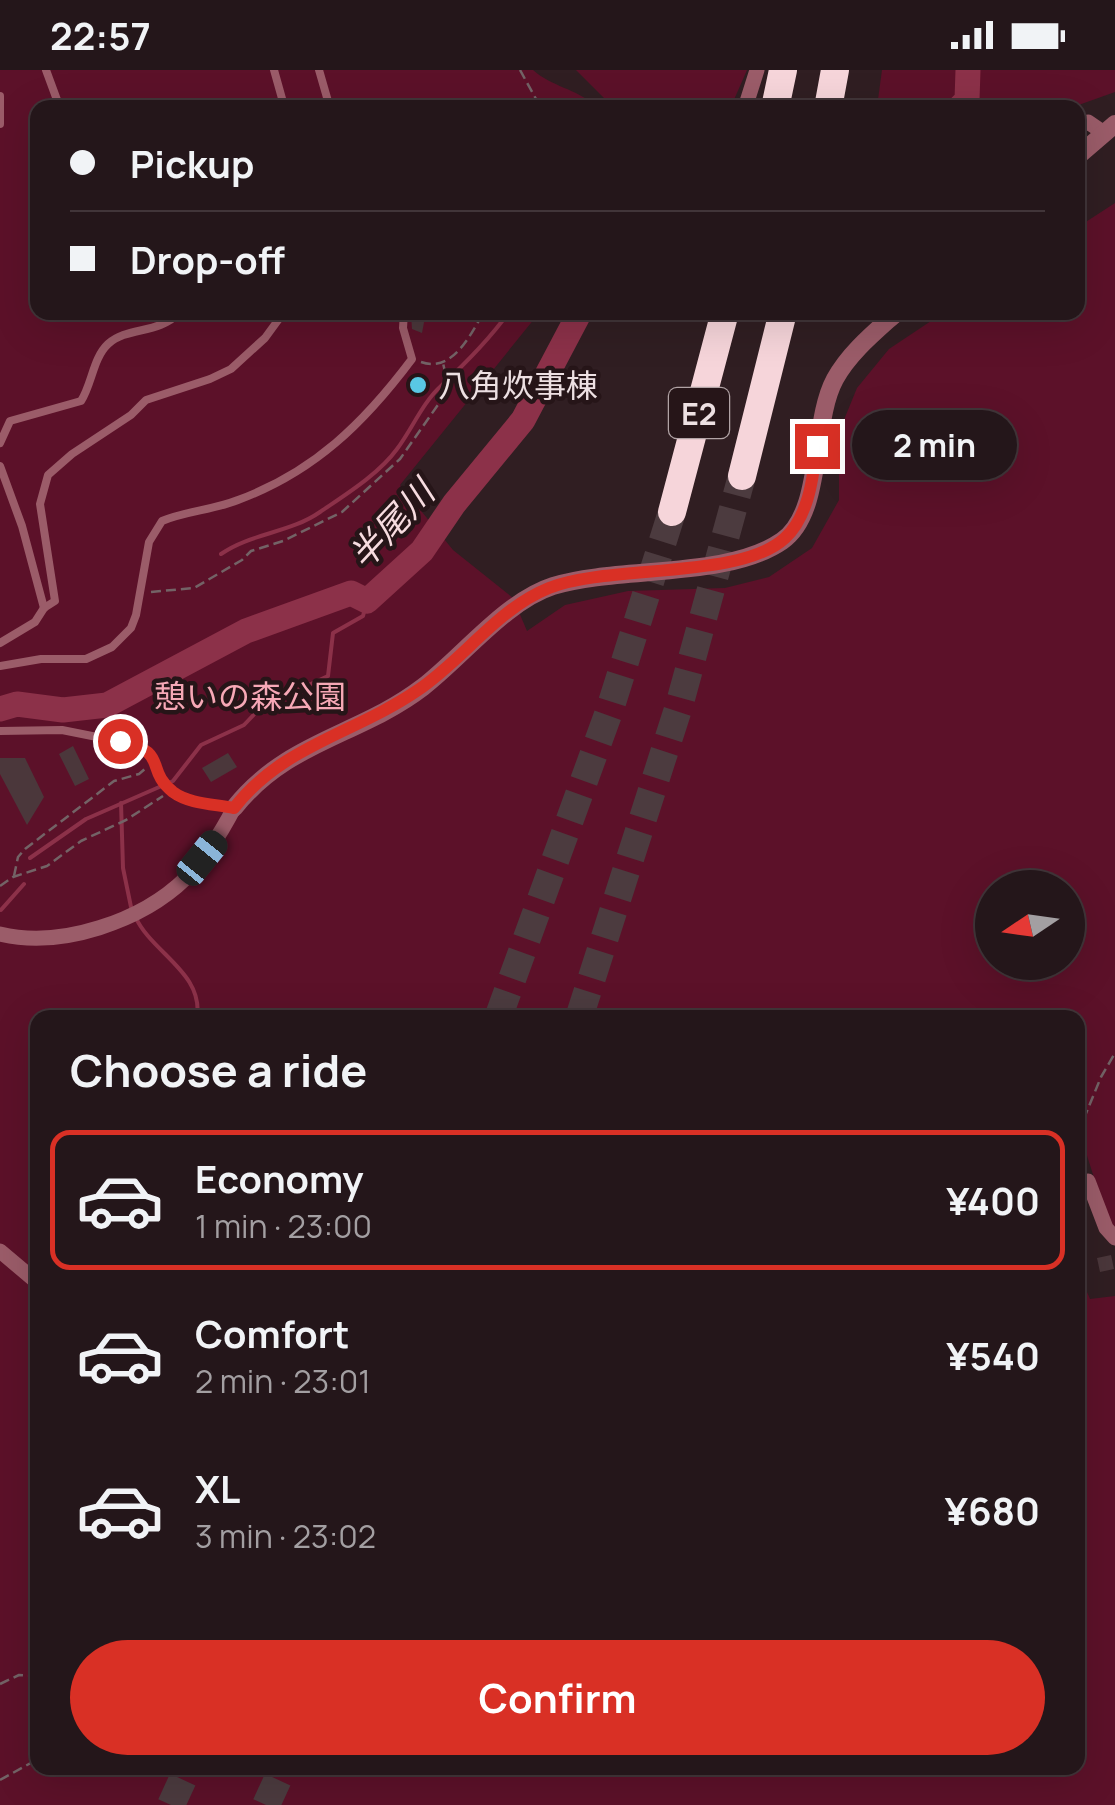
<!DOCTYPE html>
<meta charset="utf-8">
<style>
body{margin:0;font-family:Manrope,"Noto Sans JP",sans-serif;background:#302327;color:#f1f3f6;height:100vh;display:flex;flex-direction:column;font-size:38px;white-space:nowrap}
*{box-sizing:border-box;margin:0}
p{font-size:32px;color:#a39fa2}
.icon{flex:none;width:55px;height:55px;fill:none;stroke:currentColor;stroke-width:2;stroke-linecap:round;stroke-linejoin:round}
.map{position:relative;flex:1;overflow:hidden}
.panel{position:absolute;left:30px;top:940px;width:1055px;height:765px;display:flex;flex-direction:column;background:#24161a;border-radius:20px;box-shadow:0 10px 40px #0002,0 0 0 2px #413539}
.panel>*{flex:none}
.top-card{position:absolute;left:30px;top:30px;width:1055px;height:220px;border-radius:20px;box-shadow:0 10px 40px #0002,0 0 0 2px #413539;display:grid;align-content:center;height:220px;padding:0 40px;background:#24161a}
.needle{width:65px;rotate:257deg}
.tools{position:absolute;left:975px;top:800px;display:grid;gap:20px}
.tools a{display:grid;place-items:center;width:110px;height:110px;border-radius:50%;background:#24161a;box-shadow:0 10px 40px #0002,0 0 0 2px #413539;font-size:50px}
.end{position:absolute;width:45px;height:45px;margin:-22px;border:12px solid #d93025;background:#fff;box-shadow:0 0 0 5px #fff}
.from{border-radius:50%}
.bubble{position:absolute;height:70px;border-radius:35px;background:#24161a;box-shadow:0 10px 40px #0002,0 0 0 2px #413539;font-size:32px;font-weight:700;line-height:70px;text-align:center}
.car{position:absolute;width:30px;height:60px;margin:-30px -15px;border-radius:12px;box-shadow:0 0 8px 2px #0007;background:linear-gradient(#222 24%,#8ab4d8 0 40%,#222 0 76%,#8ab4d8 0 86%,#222 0)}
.top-card b{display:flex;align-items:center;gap:35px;height:95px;font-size:38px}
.top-card b+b{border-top:2px solid #413539}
.top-card i{width:25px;height:25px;background:#f1f3f6}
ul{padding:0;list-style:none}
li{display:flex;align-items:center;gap:30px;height:140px;margin:0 20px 15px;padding:0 20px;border:5px solid transparent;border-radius:20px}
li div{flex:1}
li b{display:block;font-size:38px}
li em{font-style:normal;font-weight:700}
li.selected{border-color:#d93025}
li>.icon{width:90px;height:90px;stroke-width:1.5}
h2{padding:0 40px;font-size:45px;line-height:120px}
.button{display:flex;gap:20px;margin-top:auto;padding:20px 40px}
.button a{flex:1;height:115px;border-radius:60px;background:#d93025;color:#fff;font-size:40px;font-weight:700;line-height:115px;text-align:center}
.status{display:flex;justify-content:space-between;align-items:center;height:70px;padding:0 50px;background:#24161a;direction:ltr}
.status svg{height:28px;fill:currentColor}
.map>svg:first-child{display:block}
.green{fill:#5c1129;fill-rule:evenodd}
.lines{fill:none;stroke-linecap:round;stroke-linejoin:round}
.stream{stroke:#8c3149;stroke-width:4}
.river{stroke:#8c3149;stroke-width:25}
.building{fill:#4b373b}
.motorway-tunnel{stroke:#4c3b3f;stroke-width:28;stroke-dasharray:28 14;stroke-linecap:butt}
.path{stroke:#736366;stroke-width:2.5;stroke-dasharray:10 5;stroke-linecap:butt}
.service{stroke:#9b5c69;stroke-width:8}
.minor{stroke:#9b5c69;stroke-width:15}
.tertiary{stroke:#9b5c69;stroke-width:18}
.motorway{stroke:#f6d5da;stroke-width:28}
.route{stroke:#d93025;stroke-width:12}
.poi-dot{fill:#59c8e4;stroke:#261518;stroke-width:4}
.labels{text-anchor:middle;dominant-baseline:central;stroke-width:9;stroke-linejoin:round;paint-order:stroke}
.shield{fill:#261518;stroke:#b1a3a5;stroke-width:2.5}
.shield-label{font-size:30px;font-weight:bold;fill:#ede0e2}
.poi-label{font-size:32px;fill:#ede0e2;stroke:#261518;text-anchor:start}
.park-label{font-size:32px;fill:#f6a8b6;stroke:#261518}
.water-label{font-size:35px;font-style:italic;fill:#f7dce0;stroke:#261518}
</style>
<div class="status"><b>22:57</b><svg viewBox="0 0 49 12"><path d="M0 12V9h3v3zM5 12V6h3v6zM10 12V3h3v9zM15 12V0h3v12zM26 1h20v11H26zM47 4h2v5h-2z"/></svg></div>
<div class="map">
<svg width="1115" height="1735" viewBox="0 0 1115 1735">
<rect width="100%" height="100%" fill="#301e22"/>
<g class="green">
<path d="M0 0H533C552 17 575 18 596 36L38 38V242L539 243 400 415 453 480 513 528 527 561 565 535 628 521 725 518 769 507 812 478 839 430V362L857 318 889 279 943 243 1078 242V157L1115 133V1163L1110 1158 1083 1073 1078 1074V948H38V1698H1078V1186L1084 1189V1215L1090 1229 1115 1226V1735H0ZM992 818H1068V892H992Z"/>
<polygon points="576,0 747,0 733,32 725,37 614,38"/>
<polygon points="882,0 1115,0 1115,22 1073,37 877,37"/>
</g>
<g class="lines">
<g class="stream">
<path d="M221 484C251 463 290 463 320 442 345 425 379 404 397 379 412 359 423 332 441 316 466 293 489 270 509 242"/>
<polyline points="121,733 123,798 131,837"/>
<polyline points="30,788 86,749 173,711 201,675 244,655 261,637 328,606 333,563 363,546 367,531"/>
<polyline points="1,840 24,814"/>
<path d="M135 846C151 883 204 902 197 948"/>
</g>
<g class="river">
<polyline points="959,38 967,30 968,0"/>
<polyline points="0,639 17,634 63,640 107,635 246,561 351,523 367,531 422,481 454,434 523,350 580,242"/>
</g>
</g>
<g class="building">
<polygon points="411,242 426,242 422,263 412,259"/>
<circle cx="418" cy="316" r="11"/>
<polygon points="73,676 89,709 75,716 59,684"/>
<polygon points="228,683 237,697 211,712 202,698"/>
<polygon points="0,688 25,688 44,727 27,755 0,704"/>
<polygon points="1111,1185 1114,1199 1100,1202 1097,1188"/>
</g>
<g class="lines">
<g class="motorway-tunnel">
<polyline points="498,948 610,639 672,442"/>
<polyline points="579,948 679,636 742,406"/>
<polyline points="171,1735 188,1698"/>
<polyline points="266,1735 283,1698"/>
</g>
<g class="path">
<polyline points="520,0 541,38"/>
<path d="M421 292C453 303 470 265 484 242"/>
<polyline points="151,522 194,518 242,490 251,481 283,471 342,442 400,389 449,319 443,293"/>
<polyline points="14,806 18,787 25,779 114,711 139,704 146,698"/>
<polyline points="0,816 13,807 47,796 81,771 126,750 163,726"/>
<polyline points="1078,1063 1101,1007 1115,983"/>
<polyline points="1078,1071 1085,1098"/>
<polyline points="0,1614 19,1605 38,1606"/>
<polyline points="0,1710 38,1689"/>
</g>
<g class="service">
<polyline points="46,0 60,38"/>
<polyline points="274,0 283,32 280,38"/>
<polyline points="319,0 330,38"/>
<polyline points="0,26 0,54"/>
<polyline points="38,129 38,141"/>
<path d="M0 373 10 351 81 331C92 314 93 288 108 274 128 256 158 265 180 242"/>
<polyline points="0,396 22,456 44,538"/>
<polyline points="0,573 35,552 44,538 55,531 40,434 48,405 72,384 131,345 146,330 210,309 231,299 265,268 284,242"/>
<path d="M0 596 41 589H86L112 577 131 558 136 545 149 472 162 451C186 441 213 440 238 430 314 402 364 353 412 289L403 258 404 242"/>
<path d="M0 661 62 660 142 676C155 687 154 696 162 710 176 734 209 734 234 738"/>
</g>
<g class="minor">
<polyline points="745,38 757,0"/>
<polyline points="1078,57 1088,52 1104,63"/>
<path d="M0 864C61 879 142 851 186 808 206 787 221 763 234 738"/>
<polyline points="1078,1115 1088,1111 1106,1158 1115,1168"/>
<polyline points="0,1181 38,1213"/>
</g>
<g class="tertiary">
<polyline points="1078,86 1115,54"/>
<path d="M234 738C288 670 359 666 423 617 463 586 506 531 553 516 618 496 727 509 782 471 824 442 811 353 835 309 850 282 875 262 897 242"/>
</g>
<g class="motorway">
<polyline points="775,38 783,0"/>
<polyline points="828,38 835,0"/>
<polyline points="742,406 783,242"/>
<polyline points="672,442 725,242"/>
</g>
</g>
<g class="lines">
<path class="route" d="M120 671C170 682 144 699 173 722 189 734 214 734 234 738 283 675 354 664 418 620 464 589 497 539 549 518 608 494 740 510 785 468 809 446 813 407 817 376"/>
</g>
<circle class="poi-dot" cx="418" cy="315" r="10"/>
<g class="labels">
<rect class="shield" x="669" y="318" width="60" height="50" rx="8"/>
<g class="shield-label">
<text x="699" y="343">E2</text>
</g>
<g class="poi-label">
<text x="438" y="315">八角炊事棟</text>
</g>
<g class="park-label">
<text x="250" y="626">憩いの森公園</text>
</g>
<g class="water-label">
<text transform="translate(391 454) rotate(-47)">半尾川</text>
</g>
</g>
</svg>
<div class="tools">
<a><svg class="needle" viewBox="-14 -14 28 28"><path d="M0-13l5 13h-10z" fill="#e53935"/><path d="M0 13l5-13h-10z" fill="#a39fa2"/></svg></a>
</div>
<i class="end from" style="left:120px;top:671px"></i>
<i class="end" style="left:817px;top:376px"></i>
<div class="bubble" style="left:852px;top:340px;width:165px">2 min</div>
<i class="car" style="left:202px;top:788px;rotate:39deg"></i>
<div class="top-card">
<b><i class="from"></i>Pickup</b>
<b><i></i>Drop-off</b>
</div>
<section class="panel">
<h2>Choose a ride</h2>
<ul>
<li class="selected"><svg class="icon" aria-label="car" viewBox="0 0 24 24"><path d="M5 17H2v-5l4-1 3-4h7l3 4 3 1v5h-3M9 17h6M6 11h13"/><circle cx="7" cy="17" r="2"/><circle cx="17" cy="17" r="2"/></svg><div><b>Economy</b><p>1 min · 23:00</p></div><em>¥400</em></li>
<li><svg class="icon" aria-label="car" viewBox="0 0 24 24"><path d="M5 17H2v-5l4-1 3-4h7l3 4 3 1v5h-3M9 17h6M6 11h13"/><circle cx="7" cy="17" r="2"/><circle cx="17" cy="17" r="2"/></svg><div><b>Comfort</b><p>2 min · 23:01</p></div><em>¥540</em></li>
<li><svg class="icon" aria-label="car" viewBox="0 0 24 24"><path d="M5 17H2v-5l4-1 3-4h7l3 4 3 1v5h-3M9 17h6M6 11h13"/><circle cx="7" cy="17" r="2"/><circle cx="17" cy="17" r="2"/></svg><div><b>XL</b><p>3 min · 23:02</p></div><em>¥680</em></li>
</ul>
<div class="button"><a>Confirm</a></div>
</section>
</div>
